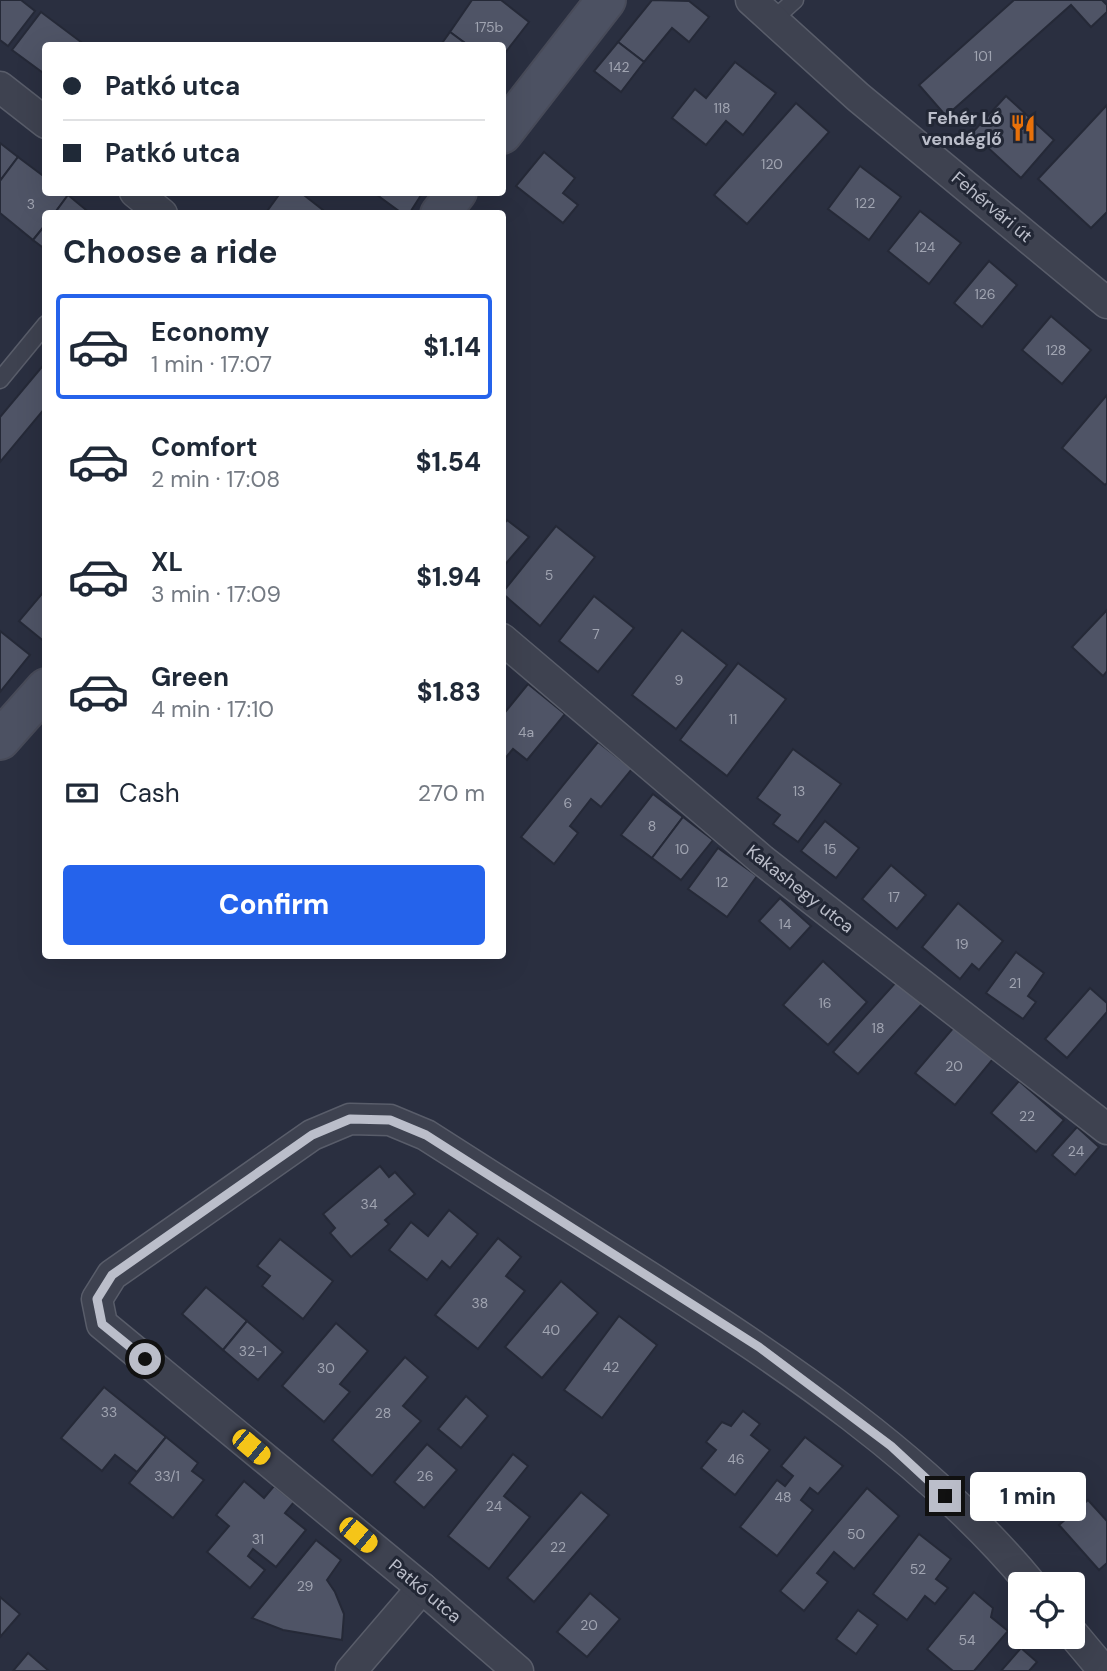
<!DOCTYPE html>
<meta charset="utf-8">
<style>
body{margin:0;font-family:"DM Sans",sans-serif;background:#f2f2f3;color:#1f2937;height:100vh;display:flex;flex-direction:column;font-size:26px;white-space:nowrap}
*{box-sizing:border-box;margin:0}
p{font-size:23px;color:#747a83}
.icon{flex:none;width:38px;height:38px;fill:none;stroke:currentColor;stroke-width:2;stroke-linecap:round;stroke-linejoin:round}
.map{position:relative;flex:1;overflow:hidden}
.side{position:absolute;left:42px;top:210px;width:464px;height:749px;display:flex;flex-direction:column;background:#fff;border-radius:7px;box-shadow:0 7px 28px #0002}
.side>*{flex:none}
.banner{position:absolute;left:42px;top:42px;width:464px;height:154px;border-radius:7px;box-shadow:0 7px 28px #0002;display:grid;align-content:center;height:154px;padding:0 21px;background:#fff}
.controls{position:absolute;left:1008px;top:1572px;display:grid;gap:14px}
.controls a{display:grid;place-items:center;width:77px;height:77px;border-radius:7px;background:#fff;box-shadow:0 7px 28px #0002;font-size:35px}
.end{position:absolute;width:32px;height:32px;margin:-16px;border:9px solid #bbbeca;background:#111;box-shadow:0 0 0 4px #111}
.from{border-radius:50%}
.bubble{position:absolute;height:49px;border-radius:7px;background:#fff;box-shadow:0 7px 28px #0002;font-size:23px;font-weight:800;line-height:49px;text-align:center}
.car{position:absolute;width:21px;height:42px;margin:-21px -10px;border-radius:9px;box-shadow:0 0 5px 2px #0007;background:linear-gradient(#f5c518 24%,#345 0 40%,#f5c518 0 76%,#345 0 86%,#f5c518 0)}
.banner b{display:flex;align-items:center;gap:24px;height:66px;font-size:26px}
.banner b+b{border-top:2px solid #e0e1e3}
.banner i{width:18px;height:18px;background:#1f2937}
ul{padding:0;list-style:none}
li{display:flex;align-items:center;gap:21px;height:105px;margin:0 14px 10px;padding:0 7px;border:4px solid transparent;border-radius:7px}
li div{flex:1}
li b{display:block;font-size:26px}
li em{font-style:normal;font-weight:800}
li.on{border-color:#2563eb}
li>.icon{width:63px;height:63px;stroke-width:1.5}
h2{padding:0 21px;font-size:32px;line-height:84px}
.pay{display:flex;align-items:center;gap:18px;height:77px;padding:0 21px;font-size:26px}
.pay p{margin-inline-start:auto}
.cta{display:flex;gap:14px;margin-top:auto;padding:14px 21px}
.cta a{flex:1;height:80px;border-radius:7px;background:#2563eb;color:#fff;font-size:28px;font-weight:800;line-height:80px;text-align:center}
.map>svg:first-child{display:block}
.building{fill:#4f5466;stroke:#252937;stroke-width:2}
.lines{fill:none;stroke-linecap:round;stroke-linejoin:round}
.lane-casing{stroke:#595d6a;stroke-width:19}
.street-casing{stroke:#595d6a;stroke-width:33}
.secondary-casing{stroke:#484b59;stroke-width:42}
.lane{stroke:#3e4250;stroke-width:16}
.street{stroke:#3e4250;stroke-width:30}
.secondary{stroke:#4c5162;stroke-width:38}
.route{stroke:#bbbeca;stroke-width:9}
.labels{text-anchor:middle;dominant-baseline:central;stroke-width:6;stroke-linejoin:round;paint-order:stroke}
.number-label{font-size:14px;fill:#a0a4b1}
.poi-label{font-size:18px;font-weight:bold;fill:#bbbeca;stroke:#222735;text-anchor:end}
.street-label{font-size:18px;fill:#bbbeca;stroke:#222735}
</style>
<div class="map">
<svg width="1107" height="1671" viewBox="0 0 1107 1671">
<rect width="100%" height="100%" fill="#2a2f40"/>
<g class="building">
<polygon points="0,0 21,0 35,11 8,46 0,40"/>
<polygon points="472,0 501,0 529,22 502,57 502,46 469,46 450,32"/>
<polygon points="652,0 689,1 709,17 689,42 672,28 644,62 618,42"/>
<polygon points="1014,0 1102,0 1107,5 1107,12 1091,27 1071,5 946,116 919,85"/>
<polygon points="41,12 81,42 79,46 46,46 46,75 12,50"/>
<polygon points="450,32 469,46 440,46"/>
<polygon points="618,42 644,62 621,92 594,71"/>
<polygon points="735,62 776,93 743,135 726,121 706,145 672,118 695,89 706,98"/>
<polygon points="1006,96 1054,140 1021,178 972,133"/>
<polygon points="796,103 829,132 747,224 714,195"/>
<polygon points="1107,105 1107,212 1091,228 1038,179"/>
<polygon points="0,143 18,157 0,181"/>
<polygon points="544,152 575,178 563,193 578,205 563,223 516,186"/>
<polygon points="18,157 46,178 46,192 65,192 68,195 54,214 46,214 46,224 33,240 0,213 0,181"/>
<polygon points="860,166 901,197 869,240 828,209"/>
<polygon points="281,192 300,192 328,214 265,214"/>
<polygon points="373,192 423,192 409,214 403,214"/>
<polygon points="68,195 91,214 54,214"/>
<polygon points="920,211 961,243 929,284 888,251"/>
<polygon points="46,224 46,250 33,240"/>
<polygon points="989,261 1017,285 982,327 954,303"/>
<polygon points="1051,316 1091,350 1062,384 1022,350"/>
<polygon points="46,362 46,407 0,462 0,417"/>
<polygon points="1107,395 1107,483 1105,485 1062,448"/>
<polygon points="507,520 529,537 502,568 502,526"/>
<polygon points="556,526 595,557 540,626 502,593"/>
<polygon points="46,589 46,643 19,621"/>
<polygon points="594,596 634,628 598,672 559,641"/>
<polygon points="1107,610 1107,671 1103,676 1072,647"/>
<polygon points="682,630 727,665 676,729 632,695"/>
<polygon points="0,631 30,655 0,692"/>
<polygon points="738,663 786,699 727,776 680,740"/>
<polygon points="528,684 565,714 527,760 513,749 502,762 502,716"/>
<polygon points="598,742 632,769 601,807 591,799 570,826 578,833 554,864 521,837"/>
<polygon points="793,749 841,784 798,842 773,824 780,815 757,798"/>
<polygon points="653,794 683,817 652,858 621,835"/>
<polygon points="683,817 713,840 681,880 652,858"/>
<polygon points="825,821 859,848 836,878 801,851"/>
<polygon points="718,848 757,876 727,917 688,889"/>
<polygon points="891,865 926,895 897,929 862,899"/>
<polygon points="780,898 811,926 790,949 759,921"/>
<polygon points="958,903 1003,941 979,970 972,964 960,979 922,947"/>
<polygon points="1016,952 1044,973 1028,996 1036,1002 1023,1019 986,993"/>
<polygon points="823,961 867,1002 828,1045 783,1005"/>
<polygon points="897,981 922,1004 858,1074 833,1052"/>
<polygon points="1090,988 1107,1003 1107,1012 1067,1058 1045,1039"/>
<polygon points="954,1027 993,1059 955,1105 915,1073"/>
<polygon points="1019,1081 1064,1120 1036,1152 991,1113"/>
<polygon points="1077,1127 1099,1147 1075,1175 1052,1155"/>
<polygon points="380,1166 389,1177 395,1172 415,1194 385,1220 389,1224 351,1257 330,1233 335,1228 323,1214"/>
<polygon points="449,1210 478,1234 450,1268 442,1261 427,1280 389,1250 411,1222 428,1236"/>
<polygon points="498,1238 521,1257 506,1276 525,1291 478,1349 435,1315"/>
<polygon points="280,1239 333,1281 303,1319 262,1286 270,1276 257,1266"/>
<polygon points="561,1281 598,1313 542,1378 505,1347"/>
<polygon points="206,1287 247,1321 223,1350 182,1314"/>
<polygon points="619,1316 657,1345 602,1418 564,1390"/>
<polygon points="247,1321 283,1352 258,1380 223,1350"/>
<polygon points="336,1323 368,1351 340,1384 350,1392 324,1422 282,1386"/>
<polygon points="405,1357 428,1377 403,1406 421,1421 372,1476 332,1440"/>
<polygon points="104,1387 166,1437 137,1472 115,1455 102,1471 61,1438"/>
<polygon points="466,1396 488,1416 461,1448 438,1429"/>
<polygon points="743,1411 760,1424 751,1435 770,1450 735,1495 701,1468 716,1450 706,1442 722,1422 731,1426"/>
<polygon points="166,1437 198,1463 192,1471 204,1480 173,1518 129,1483"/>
<polygon points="805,1437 843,1466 818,1494 810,1488 801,1500 813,1510 777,1556 740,1527 777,1480 785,1486 793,1476 781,1466"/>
<polygon points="427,1444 457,1470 424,1508 394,1482"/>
<polygon points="513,1454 528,1466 504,1496 530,1517 489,1569 448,1536"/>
<polygon points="244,1481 264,1498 274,1486 294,1502 285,1513 306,1530 276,1567 253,1549 248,1556 265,1570 250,1588 207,1552 229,1526 216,1515"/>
<polygon points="867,1488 899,1516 854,1569 834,1552 817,1573 828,1582 804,1611 780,1591"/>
<polygon points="581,1492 609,1515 534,1602 507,1578"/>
<polygon points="1088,1500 1107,1521 1107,1563 1099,1570 1059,1525"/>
<polygon points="919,1534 951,1559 936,1579 948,1588 935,1604 925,1596 907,1620 873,1594"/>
<polygon points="316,1540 341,1560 327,1580 335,1592 344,1614 342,1640 283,1630 252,1618"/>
<polygon points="974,1592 993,1608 991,1617 1008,1631 974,1671 953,1671 927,1649"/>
<polygon points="590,1593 620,1619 587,1657 557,1632"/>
<polygon points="0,1597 20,1614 0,1637"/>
<polygon points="858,1610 878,1625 856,1654 836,1639"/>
<polygon points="1021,1648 1037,1662 1029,1671 1001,1671"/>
<polygon points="28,1653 49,1671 13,1671"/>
</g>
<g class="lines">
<defs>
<g id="lane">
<polyline points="774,19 795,0"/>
<polyline points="0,380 46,324"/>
</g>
<g id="street">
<polyline points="751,0 858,97 1107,303"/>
<polyline points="0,87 46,123"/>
<polyline points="135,192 162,214"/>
<polyline points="502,639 762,860 1107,1129"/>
<polyline points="1073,1634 1104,1671"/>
<polyline points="351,1671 422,1588"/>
<path d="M518 1671 422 1588 102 1324 97 1299 112 1275 312 1135 350 1119 390 1120 426 1135C500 1182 575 1230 649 1277 786 1365 926 1458 1031 1584"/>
</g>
<g id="secondary">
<polyline points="502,134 606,0"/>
<polyline points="440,214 457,192"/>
<polyline points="0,740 46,688"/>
</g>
</defs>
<use href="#lane" class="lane-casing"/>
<use href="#street" class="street-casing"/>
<use href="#secondary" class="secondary-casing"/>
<use href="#lane" class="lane"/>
<use href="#street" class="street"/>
<use href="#secondary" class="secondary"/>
</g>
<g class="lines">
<polyline class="route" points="145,1359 102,1324 97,1299 112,1275 312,1135 350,1119 390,1120 426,1135 759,1347 891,1446 945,1496"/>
</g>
<defs>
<symbol id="restaurant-bare" viewBox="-9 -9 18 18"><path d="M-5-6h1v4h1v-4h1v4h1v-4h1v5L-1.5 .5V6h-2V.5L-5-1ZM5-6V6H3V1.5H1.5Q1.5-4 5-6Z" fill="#e8710a" stroke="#222735" stroke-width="2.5" paint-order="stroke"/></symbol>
</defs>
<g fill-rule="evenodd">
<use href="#restaurant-bare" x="1004" y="109" width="38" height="38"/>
</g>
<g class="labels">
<g class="number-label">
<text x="489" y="27">175b</text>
<text x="983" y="56">101</text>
<text x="619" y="67">142</text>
<text x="722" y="108">118</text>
<text x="772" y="164">120</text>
<text x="865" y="203">122</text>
<text x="31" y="204">3</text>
<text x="925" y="247">124</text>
<text x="985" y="294">126</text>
<text x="1056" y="350">128</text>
<text x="549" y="575">5</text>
<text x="596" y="634">7</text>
<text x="679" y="680">9</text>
<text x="733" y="719">11</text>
<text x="526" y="732">4a</text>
<text x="799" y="791">13</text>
<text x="568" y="803">6</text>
<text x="652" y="826">8</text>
<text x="682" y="849">10</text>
<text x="830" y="849">15</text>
<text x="722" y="882">12</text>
<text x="894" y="897">17</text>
<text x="785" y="924">14</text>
<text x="962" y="944">19</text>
<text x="1015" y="983">21</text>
<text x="825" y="1003">16</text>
<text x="878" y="1028">18</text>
<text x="954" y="1066">20</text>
<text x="1027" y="1116">22</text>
<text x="1076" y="1151">24</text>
<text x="369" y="1204">34</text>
<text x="480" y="1303">38</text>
<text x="551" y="1330">40</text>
<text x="253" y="1351">32-1</text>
<text x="611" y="1367">42</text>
<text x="326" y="1368">30</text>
<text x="109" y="1412">33</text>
<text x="383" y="1413">28</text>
<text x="736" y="1459">46</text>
<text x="167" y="1476">33/1</text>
<text x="425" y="1476">26</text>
<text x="783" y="1497">48</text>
<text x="494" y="1506">24</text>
<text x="856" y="1534">50</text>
<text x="258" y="1539">31</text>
<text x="558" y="1547">22</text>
<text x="918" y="1569">52</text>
<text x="305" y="1586">29</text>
<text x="589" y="1625">20</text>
<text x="967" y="1640">54</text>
</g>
<g class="poi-label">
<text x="1002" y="118">Fehér Ló<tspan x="1002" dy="21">vendéglő</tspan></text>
</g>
<g class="street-label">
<text transform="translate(992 207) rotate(40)">Fehérvári út</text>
<text transform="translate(800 889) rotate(38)">Kakashegy utca</text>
<text transform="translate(425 1591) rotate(40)">Patkó utca</text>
</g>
</g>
</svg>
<div class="controls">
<a><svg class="icon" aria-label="locate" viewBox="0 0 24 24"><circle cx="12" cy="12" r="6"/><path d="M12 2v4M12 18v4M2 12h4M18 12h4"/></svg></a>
</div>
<i class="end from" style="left:145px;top:1359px"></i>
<i class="end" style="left:945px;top:1496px"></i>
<div class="bubble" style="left:970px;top:1472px;width:116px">1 min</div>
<i class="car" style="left:251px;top:1447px;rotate:130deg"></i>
<i class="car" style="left:358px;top:1535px;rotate:130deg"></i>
<div class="banner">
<b><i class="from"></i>Patkó utca</b>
<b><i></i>Patkó utca</b>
</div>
<section class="side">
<h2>Choose a ride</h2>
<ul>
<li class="on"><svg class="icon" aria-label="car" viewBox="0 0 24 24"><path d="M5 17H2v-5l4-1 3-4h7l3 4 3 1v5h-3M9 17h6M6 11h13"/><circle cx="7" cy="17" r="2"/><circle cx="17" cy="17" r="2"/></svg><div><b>Economy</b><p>1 min · 17:07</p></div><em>$1.14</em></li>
<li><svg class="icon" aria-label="car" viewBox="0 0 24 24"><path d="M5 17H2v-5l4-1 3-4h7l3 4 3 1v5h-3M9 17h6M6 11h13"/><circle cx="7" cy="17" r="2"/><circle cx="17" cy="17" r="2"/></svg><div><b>Comfort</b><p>2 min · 17:08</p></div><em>$1.54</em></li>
<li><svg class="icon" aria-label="car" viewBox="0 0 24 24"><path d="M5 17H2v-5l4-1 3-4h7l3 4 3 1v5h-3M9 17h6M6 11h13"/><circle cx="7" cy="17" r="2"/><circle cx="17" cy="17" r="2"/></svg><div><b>XL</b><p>3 min · 17:09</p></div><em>$1.94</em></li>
<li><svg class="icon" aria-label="car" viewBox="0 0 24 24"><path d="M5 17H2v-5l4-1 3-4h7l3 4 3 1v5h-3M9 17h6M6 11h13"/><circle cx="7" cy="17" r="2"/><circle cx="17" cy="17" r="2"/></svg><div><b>Green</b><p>4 min · 17:10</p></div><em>$1.83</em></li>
</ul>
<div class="pay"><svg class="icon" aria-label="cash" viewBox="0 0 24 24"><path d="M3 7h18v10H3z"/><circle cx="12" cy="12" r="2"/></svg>Cash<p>270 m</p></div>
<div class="cta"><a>Confirm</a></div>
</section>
</div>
